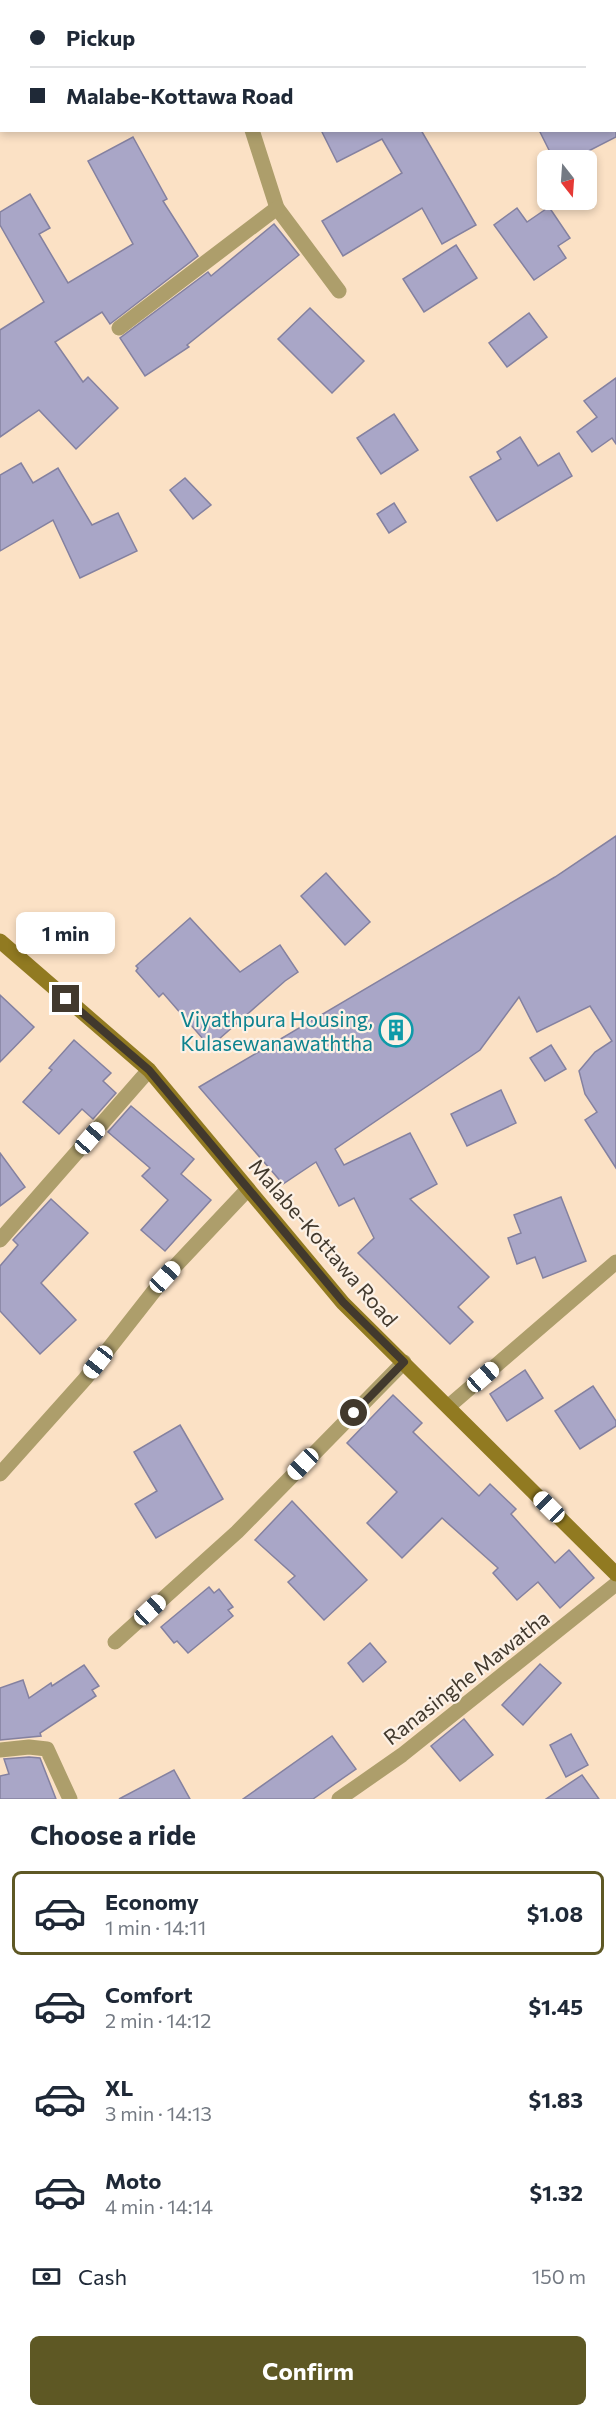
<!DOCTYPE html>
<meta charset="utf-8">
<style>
body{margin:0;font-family:Commissioner,sans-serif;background:#f6f6f7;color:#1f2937;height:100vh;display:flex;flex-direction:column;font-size:22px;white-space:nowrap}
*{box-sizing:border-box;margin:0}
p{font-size:20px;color:#747a83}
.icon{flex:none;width:33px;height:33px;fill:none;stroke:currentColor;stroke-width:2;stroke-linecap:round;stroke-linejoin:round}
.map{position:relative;height:1799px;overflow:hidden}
.side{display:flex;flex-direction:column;background:#fff;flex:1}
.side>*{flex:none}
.banner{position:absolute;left:0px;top:0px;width:616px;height:132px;box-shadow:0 3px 9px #0003;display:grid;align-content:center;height:132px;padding:0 30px;background:#fff}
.needle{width:39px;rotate:163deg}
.tools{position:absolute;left:537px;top:150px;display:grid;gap:12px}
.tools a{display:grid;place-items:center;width:60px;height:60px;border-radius:9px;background:#fff;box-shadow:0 3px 9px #0003;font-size:30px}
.end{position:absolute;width:27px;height:27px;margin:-14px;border:8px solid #42392d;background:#fff;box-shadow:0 0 0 3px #fff}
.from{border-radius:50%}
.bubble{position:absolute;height:42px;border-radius:9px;background:#fff;box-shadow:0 3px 9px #0003;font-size:20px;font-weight:700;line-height:42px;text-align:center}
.car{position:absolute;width:18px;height:36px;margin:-18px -9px;border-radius:8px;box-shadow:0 0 4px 2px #0007;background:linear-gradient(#fff 24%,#345 0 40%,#fff 0 76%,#345 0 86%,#fff 0)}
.banner b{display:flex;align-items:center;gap:21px;height:57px;font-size:22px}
.banner b+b{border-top:2px solid #e0e1e3}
.banner i{width:15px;height:15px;background:#1f2937}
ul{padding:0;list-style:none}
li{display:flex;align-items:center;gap:18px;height:84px;margin:0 12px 9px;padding:0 18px;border:3px solid transparent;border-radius:9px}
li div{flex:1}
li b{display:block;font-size:22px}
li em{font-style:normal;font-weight:700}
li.current{border-color:#5e5824}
li>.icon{width:54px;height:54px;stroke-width:1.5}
h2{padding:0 30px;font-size:27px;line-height:72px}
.pay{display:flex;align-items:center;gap:15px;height:66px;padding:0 30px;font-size:22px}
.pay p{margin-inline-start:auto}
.cta{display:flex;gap:12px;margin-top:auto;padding:12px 30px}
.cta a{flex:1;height:69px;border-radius:9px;background:#5e5824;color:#fff;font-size:24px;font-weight:700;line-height:69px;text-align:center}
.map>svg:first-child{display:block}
.building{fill:#a9a6c7;stroke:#8481a0;stroke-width:1.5}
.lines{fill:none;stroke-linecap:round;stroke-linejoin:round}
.street{stroke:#ad9e6b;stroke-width:15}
.secondary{stroke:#917a21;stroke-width:15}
.route{stroke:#42392d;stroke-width:8}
.labels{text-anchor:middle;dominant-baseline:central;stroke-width:4.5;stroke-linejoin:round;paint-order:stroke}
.culture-label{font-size:21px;fill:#0d838f;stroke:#fcf1e6;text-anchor:end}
.street-label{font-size:21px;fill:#42392d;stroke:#fcf1e6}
</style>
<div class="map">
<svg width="616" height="1799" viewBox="0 0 616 1799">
<rect width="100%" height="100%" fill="#fbe1c5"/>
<g class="building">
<polygon points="321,130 421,130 476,225 442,244 422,208 343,256 322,221 402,173 382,139 337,162"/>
<polygon points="539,130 616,130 616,137 571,160 554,160"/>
<polygon points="133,137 167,199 163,201 198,256 110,324 102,312 55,342 83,382 88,377 118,408 76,449 39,410 0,437 0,330 44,302 0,225 0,212 30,194 50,228 39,234 68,283 133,244 88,161"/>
<polygon points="549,207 570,238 558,246 566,258 534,280 494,225 517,208 527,222"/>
<polygon points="274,224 299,255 187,345 189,347 145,376 120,338 208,272 211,276"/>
<polygon points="456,245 477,278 424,312 403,279"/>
<polygon points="310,308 364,361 332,393 278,339"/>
<polygon points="529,313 547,337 507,367 489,343"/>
<polygon points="616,378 616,444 612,438 592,452 577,432 597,417 584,401"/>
<polygon points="394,414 418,450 381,474 357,438"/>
<polygon points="520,437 538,466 559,453 572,476 497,521 470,477 501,459 497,452"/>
<polygon points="21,463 33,483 58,468 92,525 118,513 137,551 80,578 53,520 0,551 0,475"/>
<polygon points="185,478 211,505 193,519 170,490"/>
<polygon points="394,503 406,522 389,533 377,514"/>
<polygon points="616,836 616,1168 585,1120 597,1112 585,1094 579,1071 595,1052 612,1041 590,1006 537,1032 519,997 480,1050 335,1149 344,1165 410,1133 437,1184 410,1199 489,1277 458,1307 473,1322 450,1344 358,1253 374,1238 354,1198 339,1206 316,1162 283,1184 199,1087 555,877"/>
<polygon points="326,873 370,922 345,945 301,896"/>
<polygon points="190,918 240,972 280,945 298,972 285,981 210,1047 163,993 159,997 136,971 138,968 136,966"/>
<polygon points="0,995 34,1027 0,1062"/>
<polygon points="74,1040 111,1073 103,1081 116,1093 93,1119 82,1109 59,1134 23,1102 52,1070 49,1068"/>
<polygon points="551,1045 566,1069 545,1081 530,1058"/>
<polygon points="501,1090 516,1123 467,1146 451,1114"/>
<polygon points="131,1106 194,1159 181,1174 211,1200 165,1251 141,1230 168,1200 142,1176 150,1168 108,1132"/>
<polygon points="0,1153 25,1187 0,1206"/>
<polygon points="561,1197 586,1261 543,1278 535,1257 517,1264 508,1238 521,1233 514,1215"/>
<polygon points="51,1199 88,1233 41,1283 76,1320 40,1354 0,1311 0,1266 18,1245 13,1240"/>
<polygon points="525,1370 543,1398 507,1421 490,1394"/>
<polygon points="593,1386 616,1421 616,1426 580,1449 555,1411"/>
<polygon points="393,1395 422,1423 413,1432 479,1496 490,1484 516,1509 511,1514 555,1563 569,1550 594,1578 560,1608 538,1582 517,1600 493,1573 498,1568 442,1518 402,1558 367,1523 397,1492 347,1443"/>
<polygon points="180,1425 223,1499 156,1538 135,1504 157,1491 134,1452"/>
<polygon points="292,1501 367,1580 324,1620 288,1582 295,1576 255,1540"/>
<polygon points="209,1587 214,1593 219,1589 233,1607 228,1610 233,1616 188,1653 177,1641 174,1643 161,1627"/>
<polygon points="370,1643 386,1662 363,1682 348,1663"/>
<polygon points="540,1664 561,1683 523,1725 502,1705"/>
<polygon points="84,1665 99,1686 92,1690 96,1696 40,1733 41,1736 0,1740 0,1688 23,1680 29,1698 51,1683 52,1686"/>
<polygon points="464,1719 493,1755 460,1781 431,1746"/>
<polygon points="571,1734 588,1765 566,1777 550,1745"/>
<polygon points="332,1736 356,1769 313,1799 243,1799"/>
<polygon points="29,1757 40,1758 56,1799 0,1799 0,1776 9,1774 4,1759"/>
<polygon points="174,1770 190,1799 119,1799"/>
<polygon points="582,1775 599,1799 546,1799"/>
</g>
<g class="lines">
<g class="street">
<polyline points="210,0 211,2"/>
<polyline points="188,2 191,0"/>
<polyline points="0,112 2,111"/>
<polyline points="252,130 277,208 339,291"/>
<polyline points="119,328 277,208"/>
<polyline points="0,1240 149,1070"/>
<polyline points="449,1406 616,1262"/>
<polyline points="0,1474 85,1379 165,1277 248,1189"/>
<polyline points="115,1642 237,1532 404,1362"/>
<polyline points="0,1750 29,1747 47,1749 70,1799"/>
<polyline points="339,1799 402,1755 616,1584"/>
</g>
<polyline class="secondary" points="0,941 149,1070 343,1303 616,1574"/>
</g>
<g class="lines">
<polyline class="route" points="66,999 149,1070 343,1302 404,1362 354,1413"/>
</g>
<defs>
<symbol id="building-ring" viewBox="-11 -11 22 22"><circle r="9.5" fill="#fcf1e6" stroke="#0f9aa8" stroke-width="1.5"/><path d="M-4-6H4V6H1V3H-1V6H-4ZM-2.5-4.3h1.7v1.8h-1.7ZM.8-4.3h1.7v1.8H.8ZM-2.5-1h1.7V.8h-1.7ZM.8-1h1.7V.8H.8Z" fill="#0f9aa8"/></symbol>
</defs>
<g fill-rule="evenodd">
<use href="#building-ring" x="377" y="1011" width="38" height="38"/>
</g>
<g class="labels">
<g class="culture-label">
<text x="373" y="1018">Viyathpura Housing,<tspan x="373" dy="24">Kulasewanawaththa</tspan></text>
</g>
<g class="street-label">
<text transform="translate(324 1242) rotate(49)">Malabe-Kottawa Road</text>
<text transform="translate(466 1677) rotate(-38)">Ranasinghe Mawatha</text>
</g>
</g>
</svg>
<div class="tools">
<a><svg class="needle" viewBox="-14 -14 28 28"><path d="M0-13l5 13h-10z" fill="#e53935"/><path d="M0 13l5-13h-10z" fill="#747a83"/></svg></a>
</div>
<i class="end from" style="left:354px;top:1413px"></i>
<i class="end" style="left:66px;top:999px"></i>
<div class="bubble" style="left:16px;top:912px;width:99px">1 min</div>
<i class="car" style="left:90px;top:1138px;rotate:41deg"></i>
<i class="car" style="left:165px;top:1277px;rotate:43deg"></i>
<i class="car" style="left:98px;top:1362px;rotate:218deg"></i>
<i class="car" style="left:483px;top:1377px;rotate:49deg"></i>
<i class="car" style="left:303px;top:1464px;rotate:224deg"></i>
<i class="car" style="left:549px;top:1507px;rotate:315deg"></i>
<i class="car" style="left:150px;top:1610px;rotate:47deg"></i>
<div class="banner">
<b><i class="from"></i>Pickup</b>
<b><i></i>Malabe-Kottawa Road</b>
</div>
</div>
<section class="side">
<h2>Choose a ride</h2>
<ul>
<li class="current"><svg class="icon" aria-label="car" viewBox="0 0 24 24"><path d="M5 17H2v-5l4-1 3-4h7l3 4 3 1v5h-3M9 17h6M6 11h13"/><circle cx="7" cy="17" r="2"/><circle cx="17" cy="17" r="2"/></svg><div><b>Economy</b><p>1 min · 14:11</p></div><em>$1.08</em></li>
<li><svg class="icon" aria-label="car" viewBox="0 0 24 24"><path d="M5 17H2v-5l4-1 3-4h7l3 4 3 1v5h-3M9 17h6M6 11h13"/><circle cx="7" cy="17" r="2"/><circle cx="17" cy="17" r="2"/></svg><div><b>Comfort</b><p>2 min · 14:12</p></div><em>$1.45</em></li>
<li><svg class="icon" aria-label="car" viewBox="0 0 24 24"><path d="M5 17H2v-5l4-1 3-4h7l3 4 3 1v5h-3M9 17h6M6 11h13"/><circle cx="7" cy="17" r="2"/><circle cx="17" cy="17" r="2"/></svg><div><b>XL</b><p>3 min · 14:13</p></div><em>$1.83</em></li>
<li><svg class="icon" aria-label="car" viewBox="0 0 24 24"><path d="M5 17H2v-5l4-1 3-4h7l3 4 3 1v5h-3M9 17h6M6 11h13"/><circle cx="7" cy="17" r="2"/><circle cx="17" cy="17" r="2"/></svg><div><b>Moto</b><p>4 min · 14:14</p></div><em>$1.32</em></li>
</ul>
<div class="pay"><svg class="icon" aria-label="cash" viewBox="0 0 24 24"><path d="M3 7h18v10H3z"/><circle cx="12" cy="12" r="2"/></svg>Cash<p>150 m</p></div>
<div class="cta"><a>Confirm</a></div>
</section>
